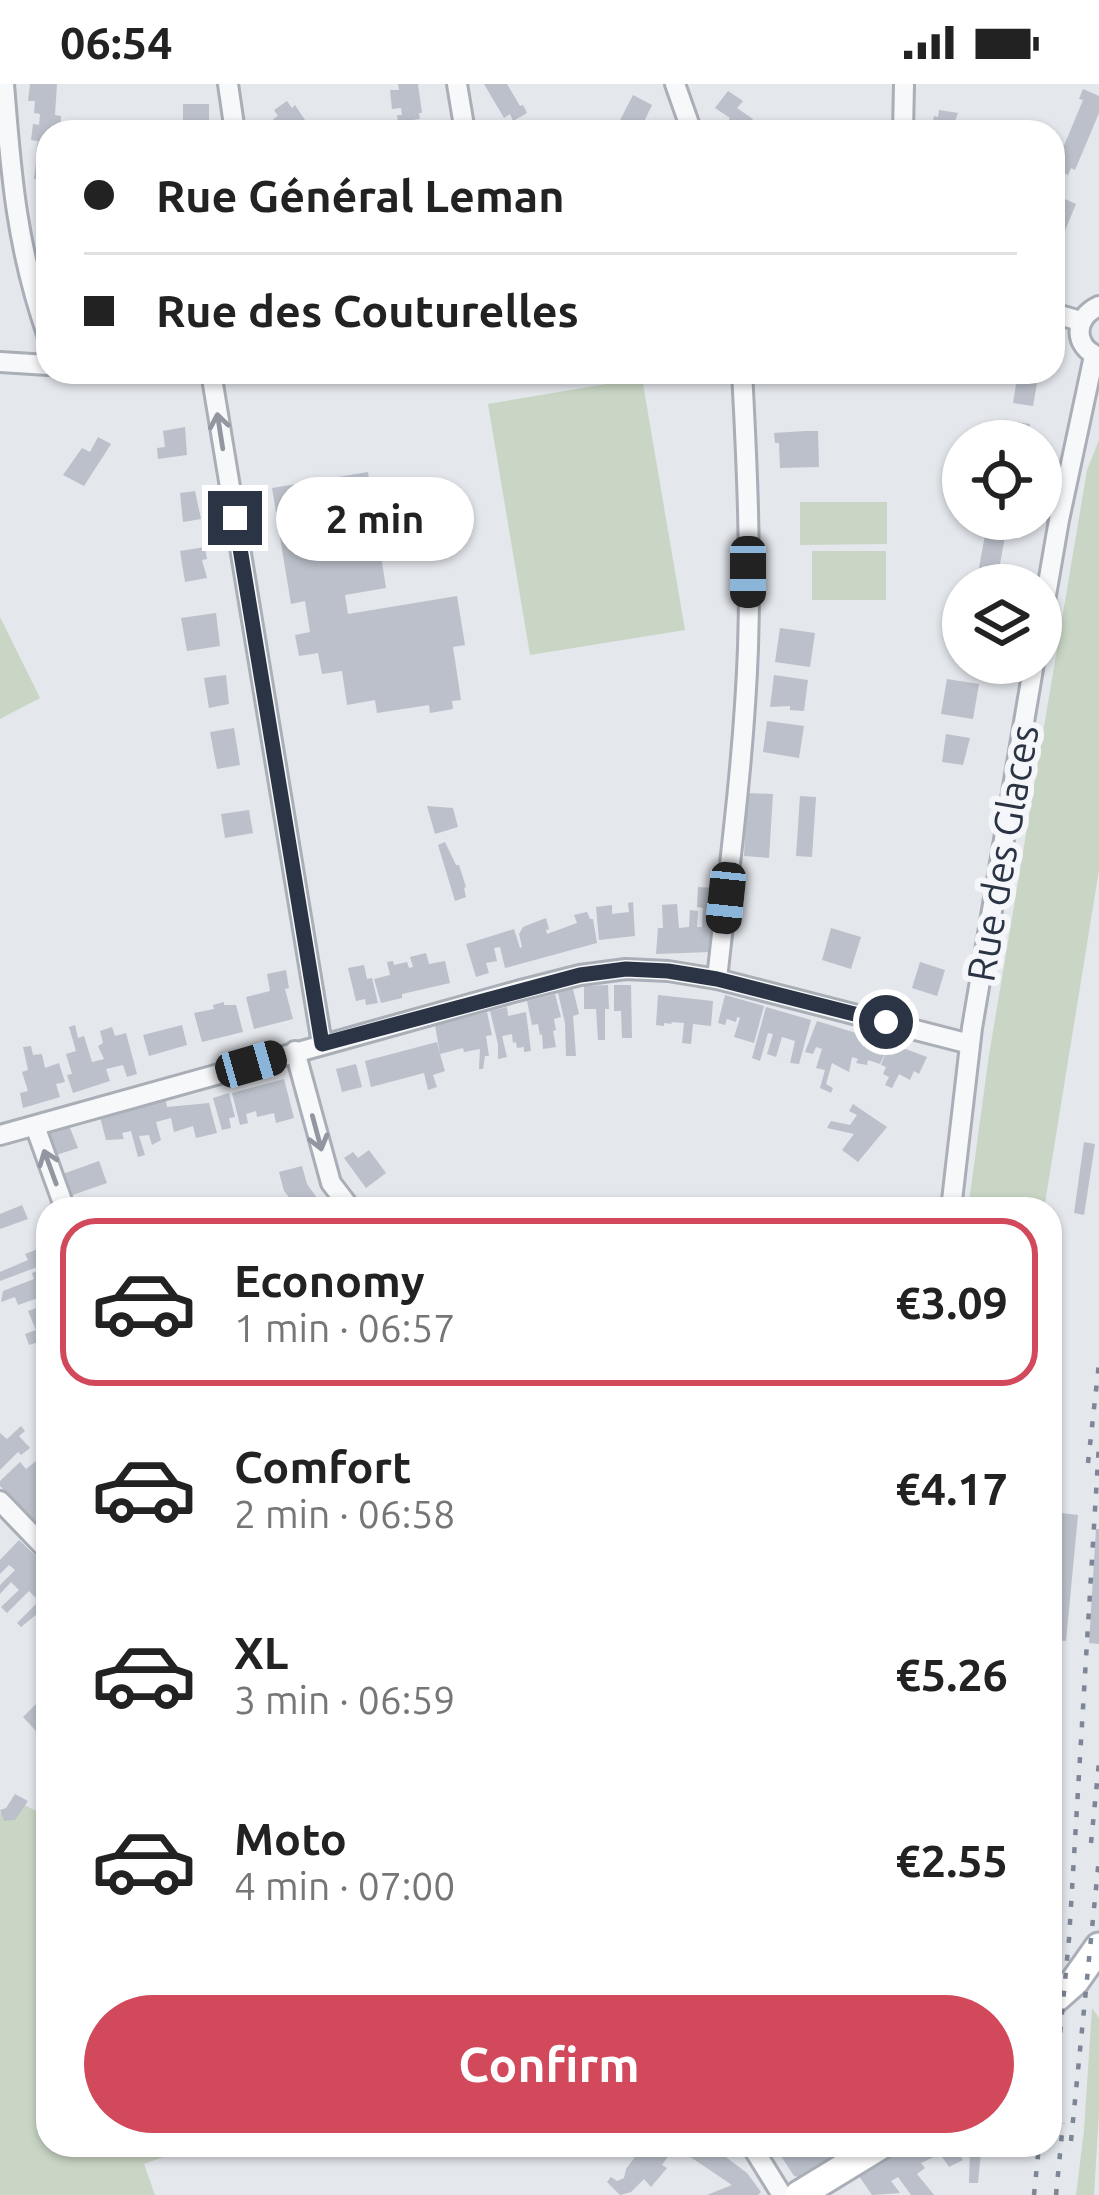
<!DOCTYPE html>
<meta charset="utf-8">
<style>
body{margin:0;font-family:Ubuntu,sans-serif;background:#f6f6f6;color:#222;height:100vh;display:flex;flex-direction:column;font-size:45px;white-space:nowrap}
*{box-sizing:border-box;margin:0}
p{font-size:39px;color:#767676}
.icon{flex:none;width:66px;height:66px;fill:none;stroke:currentColor;stroke-width:2;stroke-linecap:round;stroke-linejoin:round}
.map{position:relative;flex:1;overflow:hidden}
.sheet{position:absolute;left:36px;top:1113px;width:1026px;height:960px;display:flex;flex-direction:column;background:#fff;border-radius:36px;box-shadow:0 3px 9px #0004}
.sheet>*{flex:none}
.top-card{position:absolute;left:36px;top:36px;width:1029px;height:264px;border-radius:36px;box-shadow:0 3px 9px #0004;display:grid;align-content:center;height:264px;padding:0 48px;background:#fff}
.controls{position:absolute;left:942px;top:336px;display:grid;gap:24px}
.controls a{display:grid;place-items:center;width:120px;height:120px;border-radius:50%;background:#fff;box-shadow:0 3px 9px #0004;font-size:60px}
.end{position:absolute;width:54px;height:54px;margin:-27px;border:15px solid #2b3445;background:#fff;box-shadow:0 0 0 6px #fff}
.from{border-radius:50%}
.bubble{position:absolute;height:84px;border-radius:42px;background:#fff;box-shadow:0 3px 9px #0004;font-size:39px;font-weight:700;line-height:84px;text-align:center}
.car{position:absolute;width:36px;height:72px;margin:-36px -18px;border-radius:15px;box-shadow:0 0 9px 3px #0007;background:linear-gradient(#222 24%,#8ab4d8 0 40%,#222 0 76%,#8ab4d8 0 86%,#222 0)}
.top-card b{display:flex;align-items:center;gap:42px;height:114px;font-size:45px}
.top-card b+b{border-top:3px solid #e0e0e0}
.top-card i{width:30px;height:30px;background:#222}
ul{padding:21px 0 0;list-style:none}
li{display:flex;align-items:center;gap:36px;height:168px;margin:0 24px 18px;padding:0 24px;border:6px solid transparent;border-radius:36px}
li div{flex:1}
li b{display:block;font-size:45px}
li em{font-style:normal;font-weight:700}
li.current{border-color:#d1495b}
li>.icon{width:108px;height:108px;stroke-width:1.5}
.primary-button{display:flex;gap:24px;margin-top:auto;padding:24px 48px}
.primary-button a{flex:1;height:138px;border-radius:72px;background:#d1495b;color:#fff;font-size:48px;font-weight:700;line-height:138px;text-align:center}
.status{display:flex;justify-content:space-between;align-items:center;height:84px;padding:0 60px;background:#fff;direction:ltr}
.status svg{height:33px;fill:currentColor}
.map>svg:first-child{display:block}
.green{fill:#c9d6c5}
.building{fill:#bbc0ca}
.lines{fill:none;stroke-linecap:round;stroke-linejoin:round}
.street-casing{stroke:#a9aeb7;stroke-width:24}
.secondary-casing{stroke:#a9aeb7;stroke-width:33}
.street{stroke:#f7f8fa;stroke-width:18}
.secondary{stroke:#fff;stroke-width:27}
.rail{stroke:#7d8696;stroke-width:4.5;stroke-dasharray:6 12;stroke-linecap:butt}
.oneway{stroke:#9196a0}
.route{stroke:#2b3445;stroke-width:15}
.labels{text-anchor:middle;dominant-baseline:central;stroke-width:12;stroke-linejoin:round;paint-order:stroke}
.street-label{font-size:39px;fill:#2b3445;stroke:#f4f6f9}
</style>
<div class="status"><b>06:54</b><svg viewBox="0 0 49 12"><path d="M0 12V9h3v3zM5 12V6h3v6zM10 12V3h3v9zM15 12V0h3v12zM26 1h20v11H26zM47 4h2v5h-2z"/></svg></div>
<div class="map">
<svg width="1099" height="2111" viewBox="0 0 1099 2111">
<rect width="100%" height="100%" fill="#e4e7ec"/>
<g class="green">
<polygon points="642,294 685,546 530,571 488,320"/>
<polygon points="1099,356 1099,786 1044,1125 968,1125 989,971 1087,386"/>
<polygon points="800,418 887,418 887,460 800,461"/>
<rect x="812" y="467" width="74" height="49"/>
<polygon points="0,533 40,614 0,635"/>
<polygon points="25,1721 48,1734 48,2061 196,2061 144,2080 155,2111 0,2111 0,1729"/>
<polygon points="1092,1924 1099,1934 1099,2028 1094,2111 1076,2111 1084,2046"/>
</g>
<g class="building">
<polygon points="30,0 57,0 55,31 61,32 60,48 48,48 48,109 40,108 41,96 34,95 36,79 42,80 44,69 36,68 38,57 31,56 33,40 39,41 40,30 34,29 35,17 28,17"/>
<polygon points="398,0 418,0 422,29 419,29 420,35 398,38 397,31 402,31 401,24 392,25 390,6 399,6"/>
<polygon points="484,0 507,0 520,22 523,21 527,29 513,37 510,30 504,34"/>
<polygon points="1083,5 1099,12 1099,29 1075,86 1071,84 1068,91 1053,84 1053,78 1054,75 1058,76 1083,16 1079,15"/>
<polygon points="728,7 743,17 737,24 753,35 747,42 756,48 734,48 725,41 730,34 715,24"/>
<polygon points="633,11 652,21 639,48 614,48"/>
<polygon points="287,17 292,24 295,21 313,48 281,48 273,35 278,32 274,26"/>
<rect x="183" y="20" width="26" height="28"/>
<polygon points="939,26 958,29 951,48 931,48 934,32 938,33"/>
<polygon points="1058,112 1076,120 1053,176 1053,124"/>
<polygon points="1018,288 1039,288 1033,322 1013,319"/>
<polygon points="1010,337 1030,340 1027,357 1006,357"/>
<polygon points="185,343 187,371 158,375 157,364 165,363 163,347"/>
<polygon points="805,347 818,347 819,383 780,384 779,359 775,359 774,349"/>
<polygon points="98,353 111,360 84,402 63,391 82,364 90,368"/>
<polygon points="368,388 386,504 345,511 348,530 457,512 465,561 453,563 461,616 452,617 453,625 430,629 429,621 377,629 375,616 347,621 342,587 322,590 318,569 299,572 295,551 310,548 305,517 291,520 272,404"/>
<polygon points="195,407 201,435 183,438 180,409"/>
<polygon points="988,435 1008,435 998,492 978,489"/>
<polygon points="205,463 207,475 202,476 207,494 185,498 180,467"/>
<polygon points="216,529 220,562 187,567 181,534"/>
<polygon points="780,544 815,549 810,583 775,578"/>
<polygon points="226,591 229,620 209,624 204,594"/>
<polygon points="774,591 808,596 804,627 790,626 790,622 770,623"/>
<polygon points="947,595 979,600 973,635 941,630"/>
<polygon points="767,637 804,642 799,674 763,668"/>
<polygon points="234,644 240,681 217,685 210,648"/>
<polygon points="946,650 970,654 963,681 942,678"/>
<polygon points="747,709 773,710 769,774 744,772"/>
<polygon points="800,712 816,713 812,773 796,772"/>
<polygon points="427,722 453,724 458,743 435,750"/>
<polygon points="249,726 253,749 225,754 221,730"/>
<polygon points="445,758 456,781 459,781 466,803 464,804 466,813 455,817 438,761"/>
<polygon points="698,803 714,804 710,868 656,870 658,844 663,844 662,821 677,820 679,844 689,843 690,826 698,827 697,843 702,843 703,824 697,823"/>
<polygon points="633,818 635,852 599,856 596,823 612,821 612,830 629,828 628,819"/>
<polygon points="587,828 590,835 593,835 597,859 505,884 500,863 494,864 497,877 486,879 489,889 476,893 466,860 514,845 520,864 522,863 519,850 523,843 546,834 549,845 546,846 547,850 577,839 574,831"/>
<polygon points="831,844 861,853 851,885 822,876"/>
<polygon points="426,869 429,880 445,877 450,899 402,910 402,914 381,919 374,895 390,891 387,878 393,877 394,881 407,878 409,884 413,883 410,873"/>
<polygon points="920,878 945,886 937,912 912,904"/>
<polygon points="364,881 367,895 372,894 378,919 366,921 365,915 356,917 348,884"/>
<polygon points="286,886 289,904 285,905 293,935 254,945 246,913 270,907 267,890"/>
<polygon points="608,901 609,925 605,925 605,956 598,956 596,925 584,925 584,902"/>
<polygon points="614,901 631,901 632,954 622,954 621,927 614,927"/>
<polygon points="573,905 579,930 573,932 576,972 566,972 565,939 558,909"/>
<polygon points="555,910 561,933 554,935 556,946 553,947 556,963 543,965 542,950 540,951 538,940 532,941 527,917"/>
<polygon points="658,911 713,917 711,942 693,940 691,960 682,959 684,939 671,938 672,940 664,939 664,942 656,941"/>
<polygon points="725,911 764,922 754,959 734,953 740,934 737,933 736,938 727,935 725,941 718,939"/>
<polygon points="224,918 224,921 236,921 243,948 202,958 194,929 214,925 213,921"/>
<polygon points="507,923 508,932 526,928 531,967 524,968 524,963 517,964 516,958 513,959 512,950 502,952 507,973 498,975 498,960 490,927"/>
<polygon points="766,923 811,936 799,980 790,979 795,957 782,953 776,973 767,970 773,950 768,949 760,977 752,974"/>
<polygon points="487,928 492,951 486,952 489,972 485,972 483,985 479,985 480,965 464,968 463,964 440,970 445,987 433,991 437,1003 428,1006 424,989 371,1003 365,977 437,958 440,970 435,941"/>
<polygon points="817,937 892,960 927,973 919,990 914,987 910,996 899,990 892,1004 885,1001 889,993 883,990 886,983 881,981 887,966 880,980 868,976 867,981 856,979 858,975 852,973 849,988 832,979 826,1000 833,1004 831,1009 820,1004 825,986 816,984 822,965 816,963 813,970 805,968"/>
<polygon points="75,941 78,954 84,952 92,978 104,975 98,962 103,959 100,947 112,943 115,952 126,949 137,990 127,993 123,981 106,985 110,997 73,1009 67,991 72,990 66,970 76,967 69,943"/>
<polygon points="182,941 187,961 149,972 143,951"/>
<polygon points="31,962 33,971 42,970 45,984 59,979 65,998 56,1000 60,1013 23,1024 20,1009 28,1007 22,988 28,986 23,963"/>
<polygon points="356,980 362,1003 342,1008 336,985"/>
<polygon points="284,995 294,1034 276,1039 274,1029 257,1033 256,1027 246,1030 248,1039 240,1041 232,1009"/>
<polygon points="229,1009 235,1033 229,1034 231,1044 222,1046 213,1014"/>
<polygon points="165,1012 167,1023 209,1019 217,1049 196,1054 193,1042 174,1048 171,1034 156,1038 161,1056 152,1061 149,1051 139,1052 145,1071 138,1073 131,1047 122,1049 124,1055 106,1056 99,1029"/>
<polygon points="853,1020 887,1043 858,1078 842,1066 854,1050 827,1044 831,1037 850,1041 857,1031 849,1027"/>
<polygon points="68,1039 78,1064 53,1072 46,1046"/>
<polygon points="1084,1058 1095,1060 1084,1131 1074,1129"/>
<polygon points="369,1066 386,1089 366,1104 344,1074 353,1068 358,1074"/>
<polygon points="99,1077 107,1099 67,1113 60,1091"/>
<polygon points="302,1082 307,1100 325,1125 291,1125 296,1122 284,1107 279,1088"/>
<polygon points="22,1121 28,1135 0,1145 0,1130"/>
<polygon points="48,1161 48,1179 0,1197 0,1188 28,1176 25,1170"/>
<polygon points="48,1183 48,1217 44,1219 41,1213 18,1221 15,1213 1,1218 3,1207 34,1195 32,1189"/>
<polygon points="48,1220 48,1255 29,1261 25,1250 36,1246 28,1227"/>
<polygon points="21,1342 25,1347 19,1352 30,1364 21,1371 18,1368 0,1386 0,1349 7,1355"/>
<polygon points="48,1373 48,1380 38,1390 45,1396 48,1392 48,1404 40,1411 42,1412 48,1407 48,1426 35,1438 0,1402 0,1397 20,1378 26,1385 36,1377 40,1381"/>
<polygon points="1061,1429 1078,1431 1066,1557 1051,1556 1054,1496"/>
<polygon points="1096,1445 1099,1445 1099,1560 1089,1559"/>
<polygon points="19,1456 48,1484 48,1521 21,1543 17,1539 39,1517 29,1507 7,1529 1,1523 19,1506 11,1498 0,1510 0,1501 15,1486 9,1481 0,1490 0,1476"/>
<polygon points="48,1608 48,1660 23,1633"/>
<polygon points="15,1710 28,1717 15,1736 4,1737 0,1726 6,1724"/>
<polygon points="644,2061 676,2061 662,2081 667,2084 651,2103 644,2095 631,2108 620,2111 607,2098 611,2093 617,2097 624,2094 626,2085"/>
<polygon points="678,2061 710,2061 747,2089 761,2108 758,2111 707,2111 732,2101 680,2066 682,2064"/>
<polygon points="783,2061 857,2061 803,2094 794,2092 781,2072"/>
<polygon points="894,2061 959,2061 955,2064 963,2076 949,2083 940,2070 921,2079 925,2084 917,2090 934,2111 911,2111 898,2093 891,2097 900,2109 872,2111 857,2089"/>
<polygon points="970,2061 990,2061 989,2069 981,2068 978,2099 969,2099"/>
</g>
<g class="lines">
<defs>
<g id="street">
<path d="M4 0C11 92 17 165 48 253"/>
<polyline points="228,0 235,48"/>
<polyline points="457,0 465,48"/>
<polyline points="675,0 692,48"/>
<polyline points="903,48 904,0"/>
<path d="M1099 222C1073 234 1073 262 1099 273"/>
<polyline points="1053,229 1080,237"/>
<polyline points="0,278 48,281"/>
<polyline points="211,288 322,960"/>
<polyline points="1041,540 1059,436 1094,272"/>
<path d="M717 895C729 785 744 675 748 564 751 472 747 380 742 288"/>
<polyline points="295,967 331,1099 351,1125"/>
<polyline points="35,1042 65,1125"/>
<polyline points="0,1051 517,907 580,891 626,885 668,887 717,895 970,960"/>
<polyline points="951,1125 972,944 1034,579"/>
<polyline points="0,1417 48,1467"/>
<polyline points="751,2061 782,2111"/>
</g>
<g id="secondary">
<polyline points="1050,1919 1075,1897 1099,1863"/>
<polyline points="799,2111 881,2061"/>
</g>
</defs>
<use href="#street" class="street-casing"/>
<use href="#secondary" class="secondary-casing"/>
<use href="#street" class="street"/>
<use href="#secondary" class="secondary"/>
<g class="rail">
<polyline points="1088,1379 1099,1279"/>
<polyline points="1091,1759 1099,1678"/>
<polyline points="1050,2056 1069,1855 1099,1360"/>
<polyline points="1071,2057 1099,1774"/>
<polyline points="1034,2111 1039,2061"/>
<polyline points="1056,2111 1063,2039"/>
</g>
</g>
<defs><path id="oneway-shaft" d="M-6 0H5M1.5-3L5.5 0L1.5 3" fill="none" stroke-width="1.6" stroke-linecap="round" stroke-linejoin="round" transform="scale(3)"/></defs>
<g class="oneway">
<use href="#oneway-shaft" transform="translate(220 347) rotate(-99)"/>
<use href="#oneway-shaft" transform="translate(317 1049) rotate(75)"/>
<use href="#oneway-shaft" transform="translate(50 1083) rotate(-110)"/>
</g>
<g class="lines">
<polyline class="route" points="235,434 322,960 580,891 626,885 668,887 717,895 886,938"/>
</g>
<g class="labels">
<g class="street-label">
<text transform="translate(1002 769) rotate(-80)">Rue des Glaces</text>
</g>
</g>
</svg>
<div class="controls">
<a><svg class="icon" aria-label="locate" viewBox="0 0 24 24"><circle cx="12" cy="12" r="6"/><path d="M12 2v4M12 18v4M2 12h4M18 12h4"/></svg></a>
<a><svg class="icon" aria-label="layers" viewBox="0 0 24 24"><path d="M12 4l9 5-9 5-9-5zM3 14l9 5 9-5"/></svg></a>
</div>
<i class="end from" style="left:886px;top:938px"></i>
<i class="end" style="left:235px;top:434px"></i>
<div class="bubble" style="left:276px;top:393px;width:198px">2 min</div>
<i class="car" style="left:748px;top:488px;rotate:180deg"></i>
<i class="car" style="left:726px;top:814px;rotate:186deg"></i>
<i class="car" style="left:251px;top:980px;rotate:74deg"></i>
<div class="top-card">
<b><i class="from"></i>Rue Général Leman</b>
<b><i></i>Rue des Couturelles</b>
</div>
<section class="sheet">
<ul>
<li class="current"><svg class="icon" aria-label="car" viewBox="0 0 24 24"><path d="M5 17H2v-5l4-1 3-4h7l3 4 3 1v5h-3M9 17h6M6 11h13"/><circle cx="7" cy="17" r="2"/><circle cx="17" cy="17" r="2"/></svg><div><b>Economy</b><p>1 min · 06:57</p></div><em>€3.09</em></li>
<li><svg class="icon" aria-label="car" viewBox="0 0 24 24"><path d="M5 17H2v-5l4-1 3-4h7l3 4 3 1v5h-3M9 17h6M6 11h13"/><circle cx="7" cy="17" r="2"/><circle cx="17" cy="17" r="2"/></svg><div><b>Comfort</b><p>2 min · 06:58</p></div><em>€4.17</em></li>
<li><svg class="icon" aria-label="car" viewBox="0 0 24 24"><path d="M5 17H2v-5l4-1 3-4h7l3 4 3 1v5h-3M9 17h6M6 11h13"/><circle cx="7" cy="17" r="2"/><circle cx="17" cy="17" r="2"/></svg><div><b>XL</b><p>3 min · 06:59</p></div><em>€5.26</em></li>
<li><svg class="icon" aria-label="car" viewBox="0 0 24 24"><path d="M5 17H2v-5l4-1 3-4h7l3 4 3 1v5h-3M9 17h6M6 11h13"/><circle cx="7" cy="17" r="2"/><circle cx="17" cy="17" r="2"/></svg><div><b>Moto</b><p>4 min · 07:00</p></div><em>€2.55</em></li>
</ul>
<div class="primary-button"><a>Confirm</a></div>
</section>
</div>
